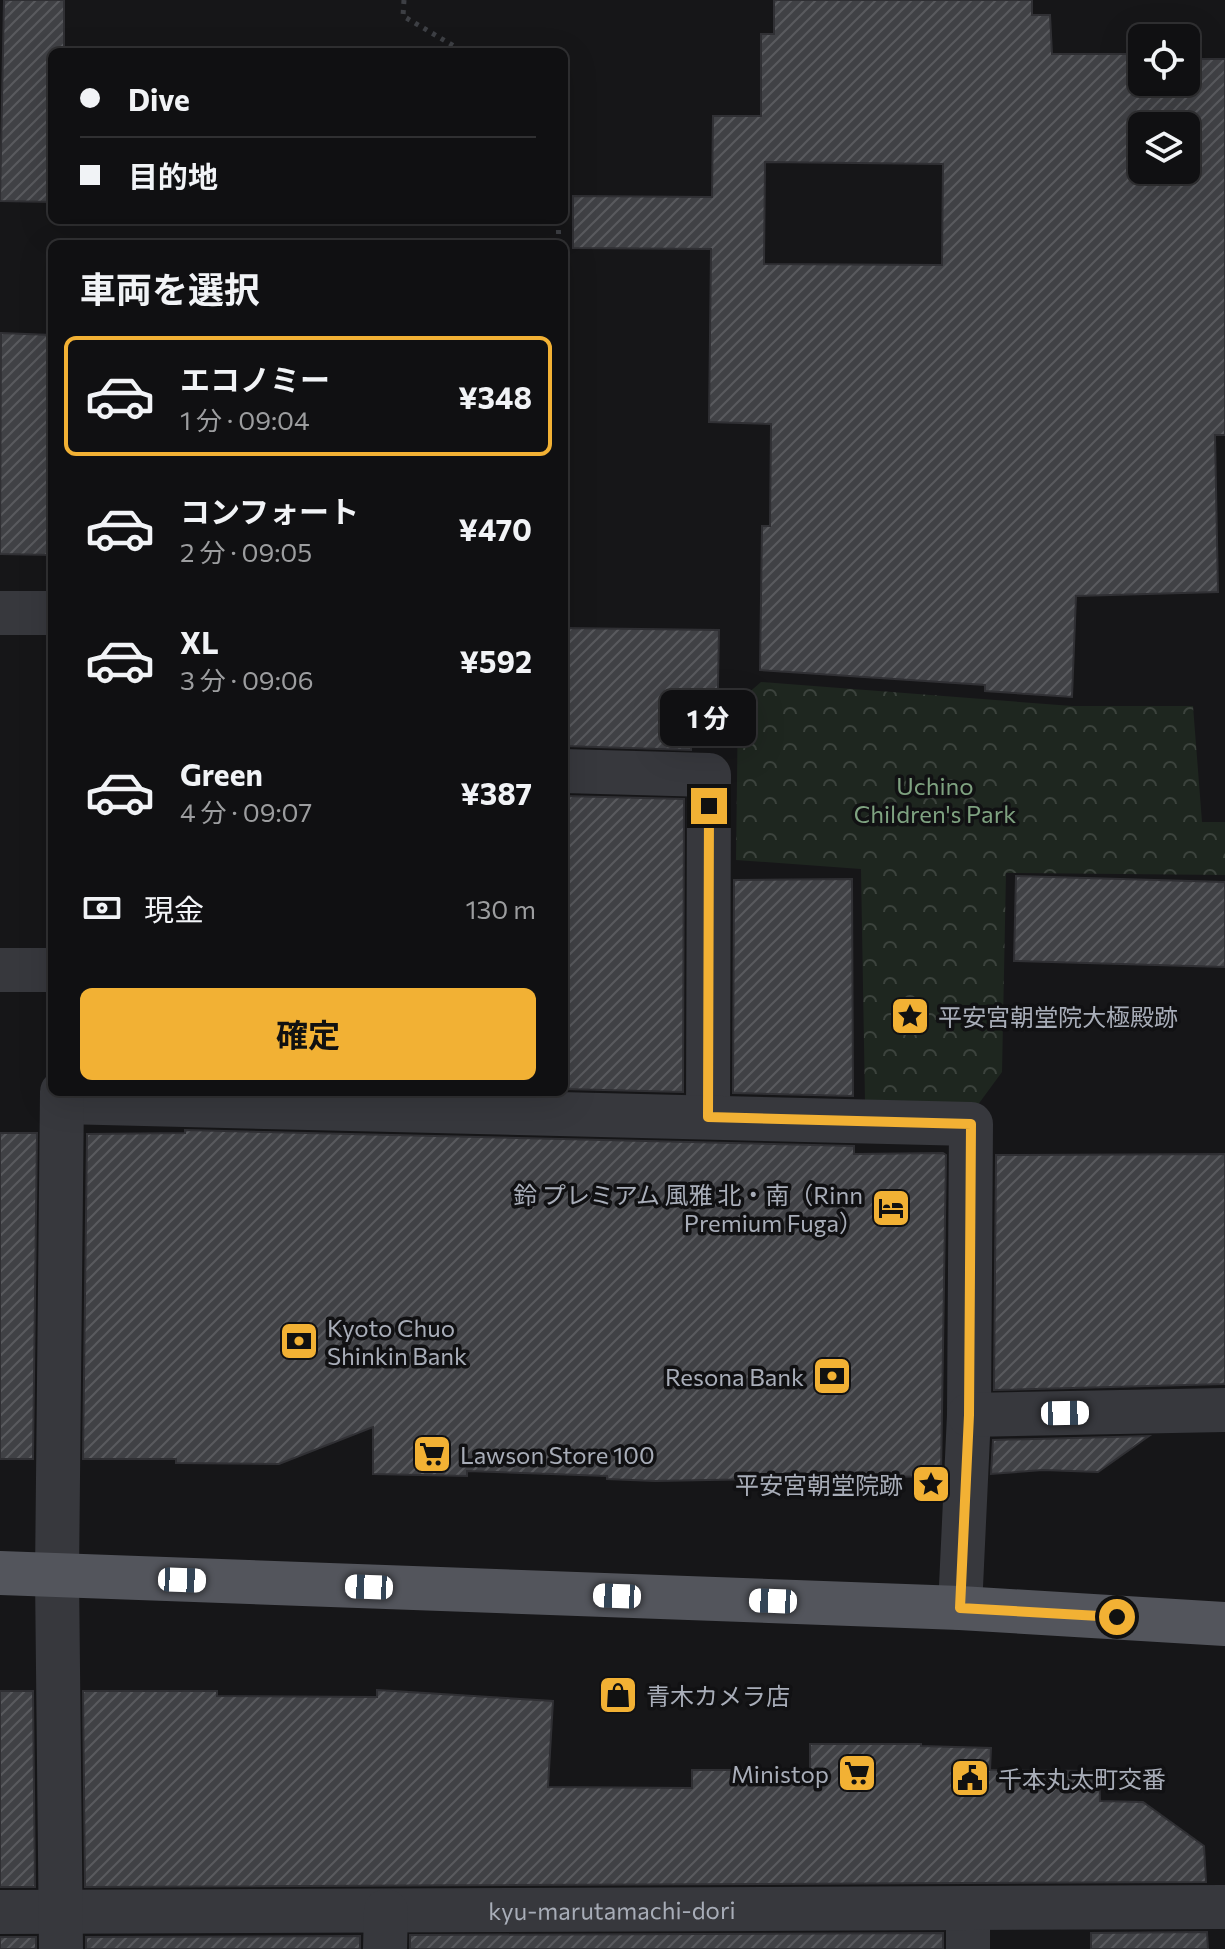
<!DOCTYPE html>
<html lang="ja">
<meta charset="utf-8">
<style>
body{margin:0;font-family:Commissioner,"Noto Sans JP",sans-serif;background:#1e1e20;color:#f1f3f6;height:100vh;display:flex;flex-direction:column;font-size:30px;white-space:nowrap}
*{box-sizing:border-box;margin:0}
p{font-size:26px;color:#9c9d9f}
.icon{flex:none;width:44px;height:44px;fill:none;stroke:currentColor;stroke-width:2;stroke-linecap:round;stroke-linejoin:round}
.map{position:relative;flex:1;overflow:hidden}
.side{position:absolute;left:48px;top:240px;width:520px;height:856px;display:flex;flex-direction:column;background:#101012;border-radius:12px;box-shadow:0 8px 32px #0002,0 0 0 2px #303032}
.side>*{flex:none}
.top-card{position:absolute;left:48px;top:48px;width:520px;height:176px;border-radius:12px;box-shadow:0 8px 32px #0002,0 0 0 2px #303032;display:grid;align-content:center;height:176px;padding:0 32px;background:#101012}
.fabs{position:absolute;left:1128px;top:24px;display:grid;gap:16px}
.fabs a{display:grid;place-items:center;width:72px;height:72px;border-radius:12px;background:#101012;box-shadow:0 8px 32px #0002,0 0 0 2px #303032;font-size:40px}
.end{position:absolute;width:36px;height:36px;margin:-18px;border:10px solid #f2b134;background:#111;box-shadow:0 0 0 4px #111}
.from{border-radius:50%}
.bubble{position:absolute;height:56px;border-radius:12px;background:#101012;box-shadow:0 8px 32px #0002,0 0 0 2px #303032;font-size:26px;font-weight:700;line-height:56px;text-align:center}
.car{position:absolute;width:24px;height:48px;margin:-24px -12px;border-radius:10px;box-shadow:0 0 6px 2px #0007;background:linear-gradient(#fff 24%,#345 0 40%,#fff 0 76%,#345 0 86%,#fff 0)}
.top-card b{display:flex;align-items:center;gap:28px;height:76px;font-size:30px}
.top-card b+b{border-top:2px solid #303032}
.top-card i{width:20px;height:20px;background:#f1f3f6}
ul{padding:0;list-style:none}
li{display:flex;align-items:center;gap:24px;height:120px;margin:0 16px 12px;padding:0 16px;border:4px solid transparent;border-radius:12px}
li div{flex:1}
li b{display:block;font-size:30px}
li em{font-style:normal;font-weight:700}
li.current{border-color:#f2b134}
li>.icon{width:72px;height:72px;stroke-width:1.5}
h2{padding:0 32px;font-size:36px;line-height:96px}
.pay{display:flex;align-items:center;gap:20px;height:88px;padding:0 32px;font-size:30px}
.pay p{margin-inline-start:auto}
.button{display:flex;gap:16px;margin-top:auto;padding:16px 32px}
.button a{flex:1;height:92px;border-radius:12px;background:#f2b134;color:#111;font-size:32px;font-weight:700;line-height:92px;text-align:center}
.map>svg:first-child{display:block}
.park{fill:url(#park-crowns)}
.building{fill:url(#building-hatch);stroke:#303034;stroke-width:2;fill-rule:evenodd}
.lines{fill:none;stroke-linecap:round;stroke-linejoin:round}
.path{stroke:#3d3f44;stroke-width:5;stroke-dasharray:4 6;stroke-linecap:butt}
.minor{stroke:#37383d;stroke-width:44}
.major{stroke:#53555c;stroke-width:44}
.route{stroke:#f2b134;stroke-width:10}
.labels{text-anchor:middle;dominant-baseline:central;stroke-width:7;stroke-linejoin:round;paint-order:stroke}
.park-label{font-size:24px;fill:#7fa381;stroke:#111113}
.poi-label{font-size:24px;fill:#a8adb8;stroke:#111113;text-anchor:start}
.street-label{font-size:24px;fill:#a8adb8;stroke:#111113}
</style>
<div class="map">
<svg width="1225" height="1949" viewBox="0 0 1225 1949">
<defs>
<pattern id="park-crowns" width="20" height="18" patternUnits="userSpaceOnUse" patternTransform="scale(2)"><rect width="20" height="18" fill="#1e261f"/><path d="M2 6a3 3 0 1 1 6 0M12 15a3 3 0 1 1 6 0" fill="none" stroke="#3c433d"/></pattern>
<pattern id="building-hatch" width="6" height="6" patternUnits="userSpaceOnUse" patternTransform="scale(2)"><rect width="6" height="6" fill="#404145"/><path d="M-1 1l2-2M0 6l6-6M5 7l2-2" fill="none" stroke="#595a5e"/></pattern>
</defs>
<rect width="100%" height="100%" fill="#161618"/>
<polygon class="park" points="761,682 1072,706 1193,706 1202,822 1225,822 1225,875 1006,873 1002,1072 977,1106 865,1102 861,869 736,860 738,702"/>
<g class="building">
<polygon points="4,0 64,0 64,52 52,52 52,202 0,201"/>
<path d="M774 0H1032V15H1050L1052 54H1142V82H1186V59H1225V435H1215L1218 592 1076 596 1072 697 985 691V685L760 670 762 526H770L771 424 709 422 711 249 573 248V196L712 197 713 116H761V34H774ZM1142 126H1186V170H1142ZM765 162 943 164 942 265 764 264Z"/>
<polygon points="1,333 52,335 52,555 0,554"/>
<polygon points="564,628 719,630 717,741 691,741 691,750 564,746"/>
<polygon points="564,796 684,799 683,1092 564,1089"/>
<polygon points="1016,876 1225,882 1225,967 1014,961"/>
<polygon points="852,879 853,1096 733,1093 734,880"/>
<polygon points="185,1130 854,1146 854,1154 943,1153 946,1155 941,1476 655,1481 607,1479 607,1476 467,1471 467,1476 373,1474 373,1427 279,1464 176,1463 176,1459 83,1459 87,1134 185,1133"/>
<polygon points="0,1133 37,1133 33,1459 0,1459"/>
<polygon points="1225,1154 1225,1384 994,1390 996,1155"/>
<polygon points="1149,1436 1098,1472 1043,1470 991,1474 993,1440"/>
<polygon points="377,1690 553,1701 548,1787 692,1788 692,1770 810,1770 810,1744 921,1744 921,1746 991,1748 990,1770 1099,1771 1100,1801 1143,1802 1204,1846 1206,1882 85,1887 83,1691 217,1691 217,1696 377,1697"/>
<polygon points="0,1691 33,1691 35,1887 0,1887"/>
<polygon points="1207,1932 1208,1949 1091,1949 1091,1933"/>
<polygon points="943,1933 943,1949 410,1949 410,1935"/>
<polygon points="360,1936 360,1949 86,1949 86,1937"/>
<rect x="0" y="1937" width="36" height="12"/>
</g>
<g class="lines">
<g class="path">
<polyline points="404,0 403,16 464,52"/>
<polyline points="558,220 559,244"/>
</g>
<g class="minor">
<polyline points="0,613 52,613"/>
<polyline points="564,771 709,775 708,1117"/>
<polyline points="0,970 52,970"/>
<polyline points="62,1102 971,1124 969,1415 960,1608"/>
<polyline points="969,1415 1225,1410"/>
<polyline points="968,1909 968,1949"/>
<path id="s1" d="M0 1912 1225 1907"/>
<polyline points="61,1949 57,1575 62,1092"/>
<polyline points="385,1949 386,1911"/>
</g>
<polyline class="major" points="0,1573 960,1608 1225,1624"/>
</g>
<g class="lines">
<polyline class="route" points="709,806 708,1117 971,1124 969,1415 960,1608 1117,1617"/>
</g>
<defs>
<symbol id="sight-square" viewBox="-11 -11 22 22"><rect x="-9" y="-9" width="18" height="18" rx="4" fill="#f2b134" stroke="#111113"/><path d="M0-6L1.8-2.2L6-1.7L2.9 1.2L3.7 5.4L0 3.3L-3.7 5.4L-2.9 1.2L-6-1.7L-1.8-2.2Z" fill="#111"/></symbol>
<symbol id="hotel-square" viewBox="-11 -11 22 22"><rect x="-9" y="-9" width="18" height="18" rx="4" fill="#f2b134" stroke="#111113"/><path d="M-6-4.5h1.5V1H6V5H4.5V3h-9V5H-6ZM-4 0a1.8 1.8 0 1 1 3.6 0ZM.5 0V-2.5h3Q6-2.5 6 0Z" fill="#111"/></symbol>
<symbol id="bank-square" viewBox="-11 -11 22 22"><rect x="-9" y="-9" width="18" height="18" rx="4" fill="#f2b134" stroke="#111113"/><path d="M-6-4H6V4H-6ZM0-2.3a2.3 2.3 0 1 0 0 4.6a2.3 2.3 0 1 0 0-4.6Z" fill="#111"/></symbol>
<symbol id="supermarket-square" viewBox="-11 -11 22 22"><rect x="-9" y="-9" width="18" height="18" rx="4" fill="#f2b134" stroke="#111113"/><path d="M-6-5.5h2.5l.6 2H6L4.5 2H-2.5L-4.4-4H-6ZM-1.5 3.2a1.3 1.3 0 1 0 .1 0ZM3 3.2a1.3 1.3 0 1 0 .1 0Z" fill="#111"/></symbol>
<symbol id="shop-square" viewBox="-11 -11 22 22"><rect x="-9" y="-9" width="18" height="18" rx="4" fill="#f2b134" stroke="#111113"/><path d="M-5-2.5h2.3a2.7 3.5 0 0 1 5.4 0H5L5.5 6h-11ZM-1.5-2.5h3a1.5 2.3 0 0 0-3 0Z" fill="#111"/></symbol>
<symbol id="civic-square" viewBox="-11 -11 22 22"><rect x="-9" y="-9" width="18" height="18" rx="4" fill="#f2b134" stroke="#111113"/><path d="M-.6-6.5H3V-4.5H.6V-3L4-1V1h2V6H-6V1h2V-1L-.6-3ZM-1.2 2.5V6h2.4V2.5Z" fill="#111"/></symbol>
</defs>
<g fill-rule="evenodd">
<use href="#sight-square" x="888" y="994" width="44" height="44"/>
<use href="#hotel-square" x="869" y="1186" width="44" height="44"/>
<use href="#bank-square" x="277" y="1319" width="44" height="44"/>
<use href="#bank-square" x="810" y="1354" width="44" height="44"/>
<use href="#supermarket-square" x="410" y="1432" width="44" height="44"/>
<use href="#sight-square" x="909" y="1462" width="44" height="44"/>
<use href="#shop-square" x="596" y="1673" width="44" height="44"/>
<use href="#supermarket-square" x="835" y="1751" width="44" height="44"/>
<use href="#civic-square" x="948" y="1756" width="44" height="44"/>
</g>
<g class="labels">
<g class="park-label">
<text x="935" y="785">Uchino<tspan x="935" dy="28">Children's Park</tspan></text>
</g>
<g class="poi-label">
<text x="938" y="1016">平安宮朝堂院大極殿跡</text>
<text x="863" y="1194" text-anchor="end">鈴 プレミアム 風雅 北・南（Rinn<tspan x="863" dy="28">Premium Fuga）</tspan></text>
<text x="327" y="1327">Kyoto Chuo<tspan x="327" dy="28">Shinkin Bank</tspan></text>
<text x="804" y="1376" text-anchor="end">Resona Bank</text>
<text x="460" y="1454">Lawson Store 100</text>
<text x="903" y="1484" text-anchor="end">平安宮朝堂院跡</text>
<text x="646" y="1695">青木カメラ店</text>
<text x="829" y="1773" text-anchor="end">Ministop</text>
<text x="998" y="1778">千本丸太町交番</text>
</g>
<g class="street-label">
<text stroke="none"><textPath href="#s1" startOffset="612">kyu-marutamachi-dori</textPath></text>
</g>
</g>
</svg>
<div class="fabs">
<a><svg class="icon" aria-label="locate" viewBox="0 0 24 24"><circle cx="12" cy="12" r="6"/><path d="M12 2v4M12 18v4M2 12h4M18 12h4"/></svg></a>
<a><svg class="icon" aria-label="layers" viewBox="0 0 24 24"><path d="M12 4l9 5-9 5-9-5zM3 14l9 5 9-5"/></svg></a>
</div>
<i class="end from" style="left:1117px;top:1617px"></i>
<i class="end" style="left:709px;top:806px"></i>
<div class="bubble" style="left:660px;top:690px;width:96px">1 分</div>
<i class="car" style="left:1065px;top:1413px;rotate:89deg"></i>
<i class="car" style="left:182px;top:1580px;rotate:92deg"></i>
<i class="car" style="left:369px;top:1587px;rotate:272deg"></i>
<i class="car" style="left:617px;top:1596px;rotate:272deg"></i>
<i class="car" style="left:773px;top:1601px;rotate:272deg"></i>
<div class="top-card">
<b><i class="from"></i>Dive</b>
<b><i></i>目的地</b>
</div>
<section class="side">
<h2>車両を選択</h2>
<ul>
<li class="current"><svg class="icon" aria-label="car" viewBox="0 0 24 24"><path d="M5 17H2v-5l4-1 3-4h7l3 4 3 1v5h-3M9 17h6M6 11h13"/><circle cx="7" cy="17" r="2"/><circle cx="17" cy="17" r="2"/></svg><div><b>エコノミー</b><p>1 分 · 09:04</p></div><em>¥348</em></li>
<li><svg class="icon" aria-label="car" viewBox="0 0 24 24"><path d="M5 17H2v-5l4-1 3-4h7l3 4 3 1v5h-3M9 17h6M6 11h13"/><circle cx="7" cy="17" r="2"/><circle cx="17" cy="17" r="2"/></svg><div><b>コンフォート</b><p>2 分 · 09:05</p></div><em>¥470</em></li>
<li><svg class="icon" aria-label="car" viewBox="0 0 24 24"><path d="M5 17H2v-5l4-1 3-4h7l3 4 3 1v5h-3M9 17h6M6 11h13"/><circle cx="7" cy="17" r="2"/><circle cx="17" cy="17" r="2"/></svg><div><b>XL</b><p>3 分 · 09:06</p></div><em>¥592</em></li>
<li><svg class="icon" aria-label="car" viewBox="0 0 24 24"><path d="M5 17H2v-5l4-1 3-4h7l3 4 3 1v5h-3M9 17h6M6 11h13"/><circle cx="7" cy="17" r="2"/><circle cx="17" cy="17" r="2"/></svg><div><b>Green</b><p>4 分 · 09:07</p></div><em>¥387</em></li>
</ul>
<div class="pay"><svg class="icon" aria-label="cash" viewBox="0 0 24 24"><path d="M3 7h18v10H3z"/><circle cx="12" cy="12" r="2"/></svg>現金<p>130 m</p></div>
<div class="button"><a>確定</a></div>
</section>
</div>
